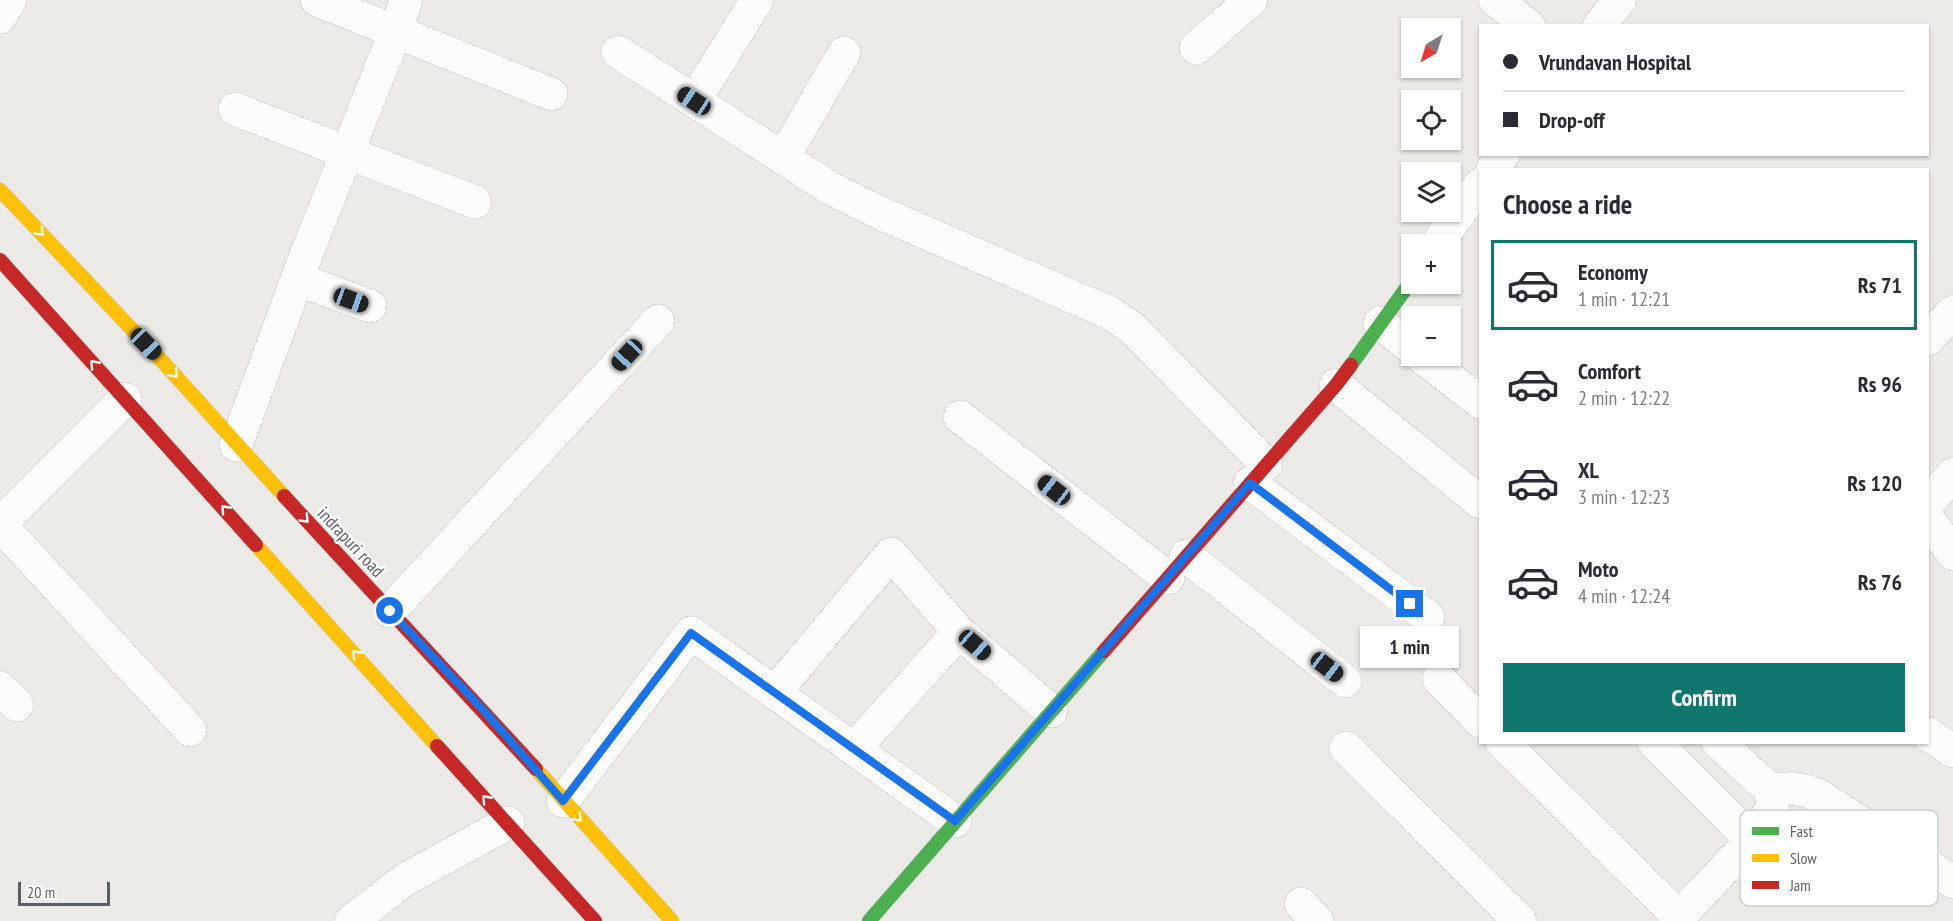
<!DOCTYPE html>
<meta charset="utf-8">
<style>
body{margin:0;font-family:"PT Sans Narrow",sans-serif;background:#f2f2f3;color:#2b2b33;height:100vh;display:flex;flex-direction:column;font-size:22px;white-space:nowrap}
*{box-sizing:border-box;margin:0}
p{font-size:20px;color:#7c7c81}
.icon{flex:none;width:33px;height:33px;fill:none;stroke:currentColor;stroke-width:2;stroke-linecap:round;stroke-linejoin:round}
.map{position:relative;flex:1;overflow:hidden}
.sheet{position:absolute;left:1479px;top:168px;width:450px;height:576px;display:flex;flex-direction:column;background:#fff;border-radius:0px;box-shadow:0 2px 4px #0004}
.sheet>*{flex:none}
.top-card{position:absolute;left:1479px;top:24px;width:450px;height:132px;border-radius:0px;box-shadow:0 2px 4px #0004;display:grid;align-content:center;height:132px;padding:0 24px;background:#fff}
.needle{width:39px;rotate:218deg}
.controls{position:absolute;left:1401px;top:18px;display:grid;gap:12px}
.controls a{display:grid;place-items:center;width:60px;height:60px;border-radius:0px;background:#fff;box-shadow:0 2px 4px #0004;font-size:30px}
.scale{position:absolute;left:18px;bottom:15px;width:92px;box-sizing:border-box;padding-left:6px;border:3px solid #5b5f64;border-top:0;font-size:16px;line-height:21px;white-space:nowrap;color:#5b5f64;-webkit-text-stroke:4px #fff;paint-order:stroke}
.end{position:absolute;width:27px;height:27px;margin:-14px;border:8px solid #1a73e8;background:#fff;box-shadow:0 0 0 3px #fff}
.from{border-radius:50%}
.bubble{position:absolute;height:42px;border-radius:0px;background:#fff;box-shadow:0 2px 4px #0004;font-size:20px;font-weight:600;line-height:42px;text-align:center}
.car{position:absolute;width:18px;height:36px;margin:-18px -9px;border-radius:8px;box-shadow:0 0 4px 2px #0007;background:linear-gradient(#222 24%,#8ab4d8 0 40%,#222 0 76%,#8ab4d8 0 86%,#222 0)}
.top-card b{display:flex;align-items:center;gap:21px;height:57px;font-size:22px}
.top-card b+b{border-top:2px solid #e1e1e2}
.top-card i{width:15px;height:15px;background:#2b2b33}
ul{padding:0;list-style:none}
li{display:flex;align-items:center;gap:18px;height:90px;margin:0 12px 9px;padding:0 12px;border:3px solid transparent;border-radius:0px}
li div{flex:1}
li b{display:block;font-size:22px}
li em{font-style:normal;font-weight:600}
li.current{border-color:#0f766e}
li>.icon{width:54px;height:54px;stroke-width:1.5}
h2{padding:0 24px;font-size:27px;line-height:72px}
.primary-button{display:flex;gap:12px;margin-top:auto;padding:12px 24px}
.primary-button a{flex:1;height:69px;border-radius:0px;background:#0f766e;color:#fff;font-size:24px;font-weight:600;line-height:69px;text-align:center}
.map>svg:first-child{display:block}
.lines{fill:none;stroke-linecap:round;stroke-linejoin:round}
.street-casing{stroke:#c8c8c8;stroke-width:34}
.fast-casing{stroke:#c8c8c8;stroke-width:15}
.slow-casing{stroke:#c8c8c8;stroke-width:15}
.jam-casing{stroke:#c8c8c8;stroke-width:15}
.street{stroke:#fcfcfb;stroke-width:33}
.fast{stroke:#4caf50;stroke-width:14}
.slow{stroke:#ffc107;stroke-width:14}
.jam{stroke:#c62828;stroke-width:14}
.oneway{stroke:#f6fbf6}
.route{stroke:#1a73e8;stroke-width:8}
.labels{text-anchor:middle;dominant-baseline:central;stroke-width:4.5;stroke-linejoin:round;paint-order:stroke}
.street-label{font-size:18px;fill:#5b5f64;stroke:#fff}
.key{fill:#fff;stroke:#cecfd0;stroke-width:1.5}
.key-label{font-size:16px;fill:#5b5f64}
</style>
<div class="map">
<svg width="1953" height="921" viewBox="0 0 1953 921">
<rect width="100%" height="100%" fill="#ebeae6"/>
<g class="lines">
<defs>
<g id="street">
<polyline points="317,0 551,94"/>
<polyline points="1495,0 1529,26"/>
<polyline points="0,17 10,0"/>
<polyline points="1599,26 1620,0"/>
<polyline points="1196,48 1251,0"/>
<polyline points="618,52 830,188 878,212 1110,313 1131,327 1266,464"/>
<polyline points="694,101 757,0"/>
<polyline points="235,109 475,202"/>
<polyline points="783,158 844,53"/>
<polyline points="1492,170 1503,154"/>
<polyline points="1437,244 1480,185"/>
<polyline points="297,279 370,306"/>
<polyline points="1380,323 1412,348"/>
<polyline points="1928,339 1953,312"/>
<polyline points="1421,356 1480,402"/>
<polyline points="1336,385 1480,502"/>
<polyline points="960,417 1168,578"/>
<polyline points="236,445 306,255 396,31 406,0"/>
<polyline points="1250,483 1428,617"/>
<polyline points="1928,503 1953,474"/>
<polyline points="1928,519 1953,554"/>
<polyline points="0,524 125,399"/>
<polyline points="0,525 190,730"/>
<polyline points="1186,556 1345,681"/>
<polyline points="390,611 658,321"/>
<polyline points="1439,679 1480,721"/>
<polyline points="0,688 17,705"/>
<polyline points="775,692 891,554 959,632"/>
<polyline points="1928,734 1953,751"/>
<polyline points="1502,742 1679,917"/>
<polyline points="1654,742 1752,840"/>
<polyline points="1346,748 1520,921"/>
<polyline points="854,749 959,632 1051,711"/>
<path d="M1769 791C1790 788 1799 787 1818 795L1953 882"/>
<polyline points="563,801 691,633 955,821"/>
<polyline points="1301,904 1317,921"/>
<polyline points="351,921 406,879 508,823"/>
<polyline points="1675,921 1752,840 1773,807 1772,795 1766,786 1718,742"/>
</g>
<g id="fast">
<polyline points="1351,365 1412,280"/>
<polyline points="869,921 1104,651"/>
</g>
<g id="slow">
<polyline points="0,190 162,361 284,496"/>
<polyline points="256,545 437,746"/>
<polyline points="536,769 672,921"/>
</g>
<g id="jam">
<polyline points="0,260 256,545"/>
<polyline points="284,496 536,769"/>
<polyline points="1104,651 1336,385 1351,365"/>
<polyline points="437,746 595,921"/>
</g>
</defs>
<use href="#street" class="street-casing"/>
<use href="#fast" class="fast-casing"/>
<use href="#slow" class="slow-casing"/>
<use href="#jam" class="jam-casing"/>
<use href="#street" class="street"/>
<use href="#fast" class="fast"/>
<use href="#slow" class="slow"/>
<use href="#jam" class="jam"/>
</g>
<defs><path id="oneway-chevron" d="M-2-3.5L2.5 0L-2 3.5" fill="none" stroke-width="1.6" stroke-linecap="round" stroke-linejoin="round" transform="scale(1.5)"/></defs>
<g class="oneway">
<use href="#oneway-chevron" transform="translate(40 232) rotate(47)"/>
<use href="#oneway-chevron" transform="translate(94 364) rotate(-132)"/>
<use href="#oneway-chevron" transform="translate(174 374) rotate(49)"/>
<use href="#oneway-chevron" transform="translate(225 509) rotate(-132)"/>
<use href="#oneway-chevron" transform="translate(305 519) rotate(47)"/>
<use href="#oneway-chevron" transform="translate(356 654) rotate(-132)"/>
<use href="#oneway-chevron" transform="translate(486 799) rotate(-132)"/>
<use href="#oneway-chevron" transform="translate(578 818) rotate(48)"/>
</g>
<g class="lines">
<polyline class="route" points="390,611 486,713 563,801 691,633 955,821 1250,483 1410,604"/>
</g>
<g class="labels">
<g class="street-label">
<text transform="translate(351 542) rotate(47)">indrapuri road</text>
</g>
</g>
<rect x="1740" y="810" width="198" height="96" rx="9" class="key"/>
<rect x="1752" y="827" width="27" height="8" fill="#4caf50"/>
<rect x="1752" y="854" width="27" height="8" fill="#ffc107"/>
<rect x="1752" y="881" width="27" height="8" fill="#c62828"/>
<g class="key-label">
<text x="1790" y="837">Fast</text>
<text x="1790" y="864">Slow</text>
<text x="1790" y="891">Jam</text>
</g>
</svg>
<div class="controls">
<a><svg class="needle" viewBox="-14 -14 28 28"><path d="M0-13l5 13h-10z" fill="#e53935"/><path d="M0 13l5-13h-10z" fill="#7c7c81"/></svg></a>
<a><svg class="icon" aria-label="locate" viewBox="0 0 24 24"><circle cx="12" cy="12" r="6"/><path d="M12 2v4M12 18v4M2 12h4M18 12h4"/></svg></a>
<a><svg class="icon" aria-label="layers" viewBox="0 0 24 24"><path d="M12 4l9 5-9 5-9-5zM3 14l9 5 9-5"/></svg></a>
<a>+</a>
<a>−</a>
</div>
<div class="scale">20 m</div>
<i class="end from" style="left:390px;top:611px"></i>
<i class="end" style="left:1410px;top:604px"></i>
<div class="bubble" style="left:1360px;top:626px;width:99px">1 min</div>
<i class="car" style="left:694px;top:101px;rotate:303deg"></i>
<i class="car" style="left:351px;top:300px;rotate:110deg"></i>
<i class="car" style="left:146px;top:344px;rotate:136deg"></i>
<i class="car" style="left:627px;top:355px;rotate:223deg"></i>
<i class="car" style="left:1054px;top:490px;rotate:308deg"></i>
<i class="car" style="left:975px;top:645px;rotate:131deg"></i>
<i class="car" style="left:1327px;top:667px;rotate:128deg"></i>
<div class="top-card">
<b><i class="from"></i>Vrundavan Hospital</b>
<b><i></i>Drop-off</b>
</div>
<section class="sheet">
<h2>Choose a ride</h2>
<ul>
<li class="current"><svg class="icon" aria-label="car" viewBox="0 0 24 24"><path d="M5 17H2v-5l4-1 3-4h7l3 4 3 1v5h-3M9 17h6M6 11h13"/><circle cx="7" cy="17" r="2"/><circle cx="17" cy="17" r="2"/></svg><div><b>Economy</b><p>1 min · 12:21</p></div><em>Rs 71</em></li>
<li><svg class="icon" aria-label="car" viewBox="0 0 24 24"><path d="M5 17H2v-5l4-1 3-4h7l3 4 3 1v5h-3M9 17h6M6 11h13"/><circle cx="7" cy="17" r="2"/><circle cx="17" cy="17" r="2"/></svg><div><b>Comfort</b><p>2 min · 12:22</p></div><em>Rs 96</em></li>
<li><svg class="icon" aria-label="car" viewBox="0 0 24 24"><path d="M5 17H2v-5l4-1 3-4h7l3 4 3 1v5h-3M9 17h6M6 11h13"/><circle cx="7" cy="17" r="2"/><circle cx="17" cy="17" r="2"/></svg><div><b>XL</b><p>3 min · 12:23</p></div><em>Rs 120</em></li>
<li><svg class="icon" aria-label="car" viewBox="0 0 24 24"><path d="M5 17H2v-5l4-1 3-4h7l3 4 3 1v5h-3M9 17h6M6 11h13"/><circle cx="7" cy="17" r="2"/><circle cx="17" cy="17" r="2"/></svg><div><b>Moto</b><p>4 min · 12:24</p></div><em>Rs 76</em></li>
</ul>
<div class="primary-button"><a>Confirm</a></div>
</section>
</div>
